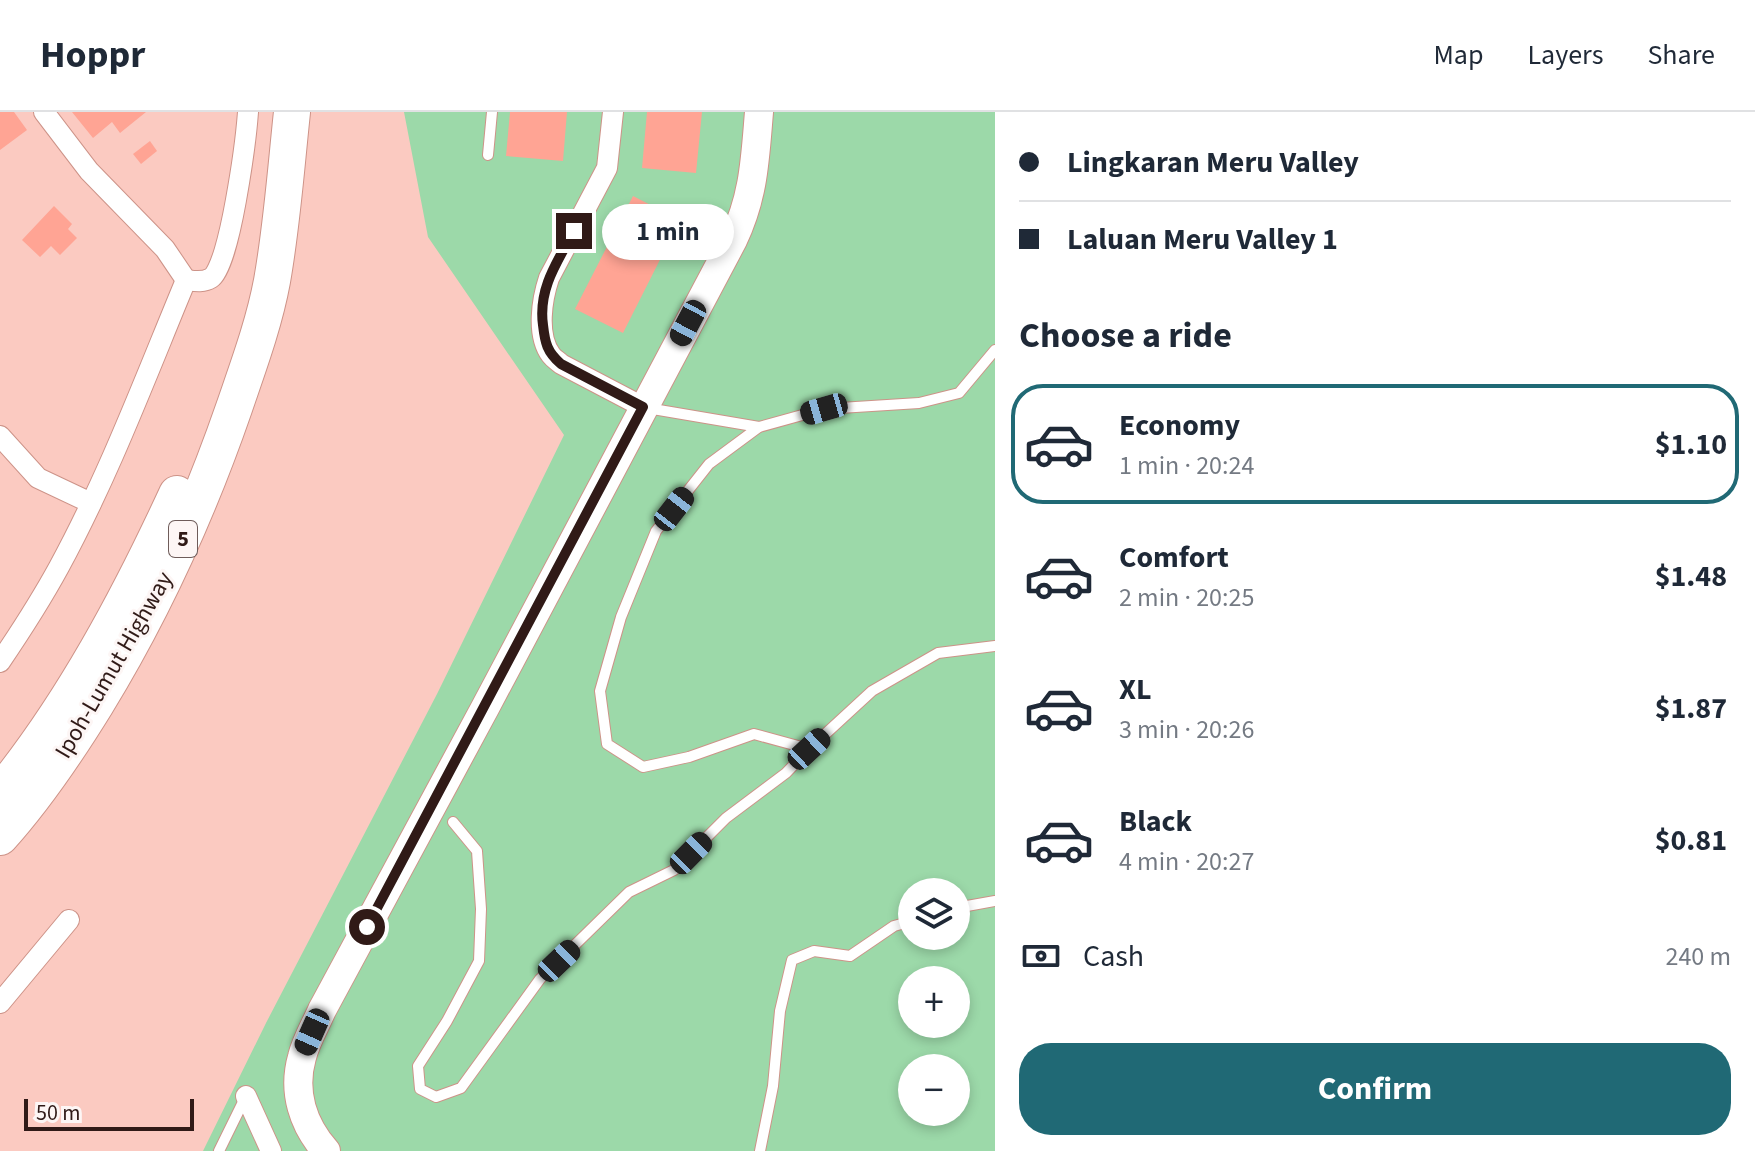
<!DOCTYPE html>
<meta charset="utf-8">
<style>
body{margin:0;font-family:"Source Sans 3",sans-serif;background:#f2f2f3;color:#1f2937;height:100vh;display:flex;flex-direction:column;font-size:30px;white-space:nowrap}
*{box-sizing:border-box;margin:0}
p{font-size:26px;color:#747a83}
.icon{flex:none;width:44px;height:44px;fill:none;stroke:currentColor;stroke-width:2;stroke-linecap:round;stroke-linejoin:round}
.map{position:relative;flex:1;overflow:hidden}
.drawer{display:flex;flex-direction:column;background:#fff;width:760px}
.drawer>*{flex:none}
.hud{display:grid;align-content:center;height:176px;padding:0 24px;background:#fff}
.tools{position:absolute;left:898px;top:766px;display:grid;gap:16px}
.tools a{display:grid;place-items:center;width:72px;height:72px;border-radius:50%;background:#fff;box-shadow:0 4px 12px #0003;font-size:40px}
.scale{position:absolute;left:24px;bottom:20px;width:170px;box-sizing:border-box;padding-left:8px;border:4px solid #301a17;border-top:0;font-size:22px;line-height:28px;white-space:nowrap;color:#301a17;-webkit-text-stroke:6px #fdf6f5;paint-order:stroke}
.end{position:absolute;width:36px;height:36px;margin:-18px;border:10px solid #301a17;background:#fff;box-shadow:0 0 0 4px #fff}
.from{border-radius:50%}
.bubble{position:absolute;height:56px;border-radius:28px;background:#fff;box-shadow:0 4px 12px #0003;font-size:26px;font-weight:700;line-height:56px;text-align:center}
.car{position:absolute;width:24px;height:48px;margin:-24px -12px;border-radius:10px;box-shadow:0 0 6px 2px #0007;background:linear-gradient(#222 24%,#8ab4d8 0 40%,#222 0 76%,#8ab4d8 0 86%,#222 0)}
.hud b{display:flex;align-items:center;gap:28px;height:76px;font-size:30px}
.hud b+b{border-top:2px solid #e0e1e3}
.hud i{width:20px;height:20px;background:#1f2937}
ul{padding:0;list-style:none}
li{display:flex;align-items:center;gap:24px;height:120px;margin:0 16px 12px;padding:0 8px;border:4px solid transparent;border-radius:32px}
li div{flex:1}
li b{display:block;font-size:30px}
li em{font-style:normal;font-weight:700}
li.selected{border-color:#206975}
li>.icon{width:72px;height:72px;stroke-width:1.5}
h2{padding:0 24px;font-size:36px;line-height:96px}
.pay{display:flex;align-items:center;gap:20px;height:88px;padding:0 24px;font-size:30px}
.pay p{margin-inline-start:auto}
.button{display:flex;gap:16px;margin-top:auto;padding:16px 24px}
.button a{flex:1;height:92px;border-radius:32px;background:#206975;color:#fff;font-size:32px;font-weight:700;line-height:92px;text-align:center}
header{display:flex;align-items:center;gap:48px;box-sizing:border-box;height:112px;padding:0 40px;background:#fff;border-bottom:2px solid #e0e1e3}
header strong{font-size:38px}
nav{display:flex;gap:44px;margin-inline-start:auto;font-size:28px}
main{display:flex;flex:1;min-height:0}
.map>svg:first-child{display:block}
.green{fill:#9cd9a9;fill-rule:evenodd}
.building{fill:#ffa494}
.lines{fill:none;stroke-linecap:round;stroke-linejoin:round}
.lane-casing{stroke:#cd9388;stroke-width:12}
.street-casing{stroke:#cd9388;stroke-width:22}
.secondary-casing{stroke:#cd9388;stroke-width:30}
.highway-casing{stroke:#cd9388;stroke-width:38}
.lane{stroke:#fff;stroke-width:10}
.street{stroke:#fff;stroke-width:20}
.secondary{stroke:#fff;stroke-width:28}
.highway{stroke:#fff;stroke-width:36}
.route{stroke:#301a17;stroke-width:10}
.labels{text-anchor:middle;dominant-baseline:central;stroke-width:6;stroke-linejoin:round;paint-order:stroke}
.shield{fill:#fdf6f5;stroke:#6e5c5a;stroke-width:2}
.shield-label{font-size:22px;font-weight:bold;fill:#301a17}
.street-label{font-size:24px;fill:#301a17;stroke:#fdf6f5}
</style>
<header>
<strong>Hoppr</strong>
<nav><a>Map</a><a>Layers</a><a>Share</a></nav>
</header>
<main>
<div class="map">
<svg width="995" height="1039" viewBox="0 0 995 1039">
<rect width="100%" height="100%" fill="#fbcac1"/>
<path class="green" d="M404 0H995V1039H203L266 911 437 582 564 323 428 125ZM912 780H956V824H912ZM912 868H956V912H912ZM912 956H956V1000H912Z"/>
<g class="building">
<polygon points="0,0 14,0 27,18 0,38"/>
<polygon points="72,0 146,0 120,21 112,10 93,26"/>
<polygon points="510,0 567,0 563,49 506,44"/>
<polygon points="647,0 702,0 696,61 642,56"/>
<polygon points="150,29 157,39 141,52 133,42"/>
<polygon points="633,84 680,108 623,221 575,197"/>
<polygon points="54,94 72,112 68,117 77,126 60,143 51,134 40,145 22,128"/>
</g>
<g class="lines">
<defs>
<g id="lane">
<polyline points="488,43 492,0"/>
<polyline points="647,296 759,315"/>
<polyline points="809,637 872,579 938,541 995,534"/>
<polyline points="453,710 477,739 481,797 479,849 447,909 418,954 420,977 436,985 461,976 540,867 629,780 674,758 726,706 786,661 809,637 754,622 689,645 643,655 607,632 600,579 621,505 656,419 709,352 759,315 824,297 919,291 959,281 995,238"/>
<polyline points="956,796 995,789"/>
<polyline points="219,1039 246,984"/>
<polyline points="760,1039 773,974 780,899 792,848 814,839 850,844 894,814 912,809"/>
</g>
<g id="street">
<polyline points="44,0 89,59 165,137 186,168"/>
<path d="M613 0 607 56 549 166C542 187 536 223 551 243 554 247 558 249 561 252L643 295"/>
<path d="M186 168C194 169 203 171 211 166 230 154 246 27 248 0"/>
<polyline points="0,324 38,366 91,391"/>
<path d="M0 550C21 519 41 488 59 455 109 363 146 264 186 168"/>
<polyline points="0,891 69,808"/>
<polyline points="246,984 271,1039"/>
</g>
<path id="secondary" d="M326 1039C303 1013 292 980 302 945 306 929 315 914 322 898L486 594 733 128C754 84 755 47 759 0"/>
<g id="highway">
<path d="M0 681C72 593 129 486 177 382"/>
<path d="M0 725C37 684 67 639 96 592 153 499 198 400 234 296 248 255 264 212 272 169 282 113 286 56 292 0"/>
</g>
</defs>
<use href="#lane" class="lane-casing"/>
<use href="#street" class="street-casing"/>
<use href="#secondary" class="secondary-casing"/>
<use href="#highway" class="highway-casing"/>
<use href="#lane" class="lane"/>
<use href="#street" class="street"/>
<use href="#secondary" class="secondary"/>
<use href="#highway" class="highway"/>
</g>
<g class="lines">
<path class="route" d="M367 815 643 295 561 252C547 240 545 231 543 213 538 177 557 150 574 119"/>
</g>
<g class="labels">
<rect class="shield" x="169" y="409" width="28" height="36" rx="6"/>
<g class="shield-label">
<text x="183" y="427">5</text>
</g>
<g class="street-label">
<text transform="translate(114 553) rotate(-60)">Ipoh-Lumut Highway</text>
</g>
</g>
</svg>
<div class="tools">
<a><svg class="icon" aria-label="layers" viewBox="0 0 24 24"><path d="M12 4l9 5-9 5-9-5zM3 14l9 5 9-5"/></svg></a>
<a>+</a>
<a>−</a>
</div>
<div class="scale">50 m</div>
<i class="end from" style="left:367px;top:815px"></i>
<i class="end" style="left:574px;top:119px"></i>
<div class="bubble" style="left:602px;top:92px;width:132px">1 min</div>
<i class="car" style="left:688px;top:211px;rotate:208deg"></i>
<i class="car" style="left:824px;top:297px;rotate:254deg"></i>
<i class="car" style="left:674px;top:397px;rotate:38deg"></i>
<i class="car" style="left:809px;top:637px;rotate:47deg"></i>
<i class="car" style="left:691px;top:741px;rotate:45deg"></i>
<i class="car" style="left:559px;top:849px;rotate:46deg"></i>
<i class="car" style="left:312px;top:920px;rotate:204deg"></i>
</div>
<section class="drawer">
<div class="hud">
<b><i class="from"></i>Lingkaran Meru Valley</b>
<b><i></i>Laluan Meru Valley 1</b>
</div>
<h2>Choose a ride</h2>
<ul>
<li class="selected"><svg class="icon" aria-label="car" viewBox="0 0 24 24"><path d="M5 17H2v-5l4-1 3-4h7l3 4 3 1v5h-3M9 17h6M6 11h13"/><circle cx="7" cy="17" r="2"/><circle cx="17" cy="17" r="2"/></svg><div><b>Economy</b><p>1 min · 20:24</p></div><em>$1.10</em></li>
<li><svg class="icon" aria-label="car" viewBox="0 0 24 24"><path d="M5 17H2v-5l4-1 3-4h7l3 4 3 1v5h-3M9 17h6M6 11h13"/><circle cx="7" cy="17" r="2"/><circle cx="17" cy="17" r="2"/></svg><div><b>Comfort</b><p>2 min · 20:25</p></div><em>$1.48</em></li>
<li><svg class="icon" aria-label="car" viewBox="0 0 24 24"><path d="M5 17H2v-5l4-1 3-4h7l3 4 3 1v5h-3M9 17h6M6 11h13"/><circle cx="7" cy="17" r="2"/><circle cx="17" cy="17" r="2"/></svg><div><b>XL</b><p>3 min · 20:26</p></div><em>$1.87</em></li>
<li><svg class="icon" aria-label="car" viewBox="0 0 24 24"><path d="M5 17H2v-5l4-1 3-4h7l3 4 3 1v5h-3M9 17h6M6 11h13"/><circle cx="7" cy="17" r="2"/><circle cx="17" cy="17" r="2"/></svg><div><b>Black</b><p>4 min · 20:27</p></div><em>$0.81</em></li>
</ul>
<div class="pay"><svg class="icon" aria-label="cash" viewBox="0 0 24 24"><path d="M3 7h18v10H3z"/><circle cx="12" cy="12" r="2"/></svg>Cash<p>240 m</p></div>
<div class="button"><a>Confirm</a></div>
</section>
</main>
